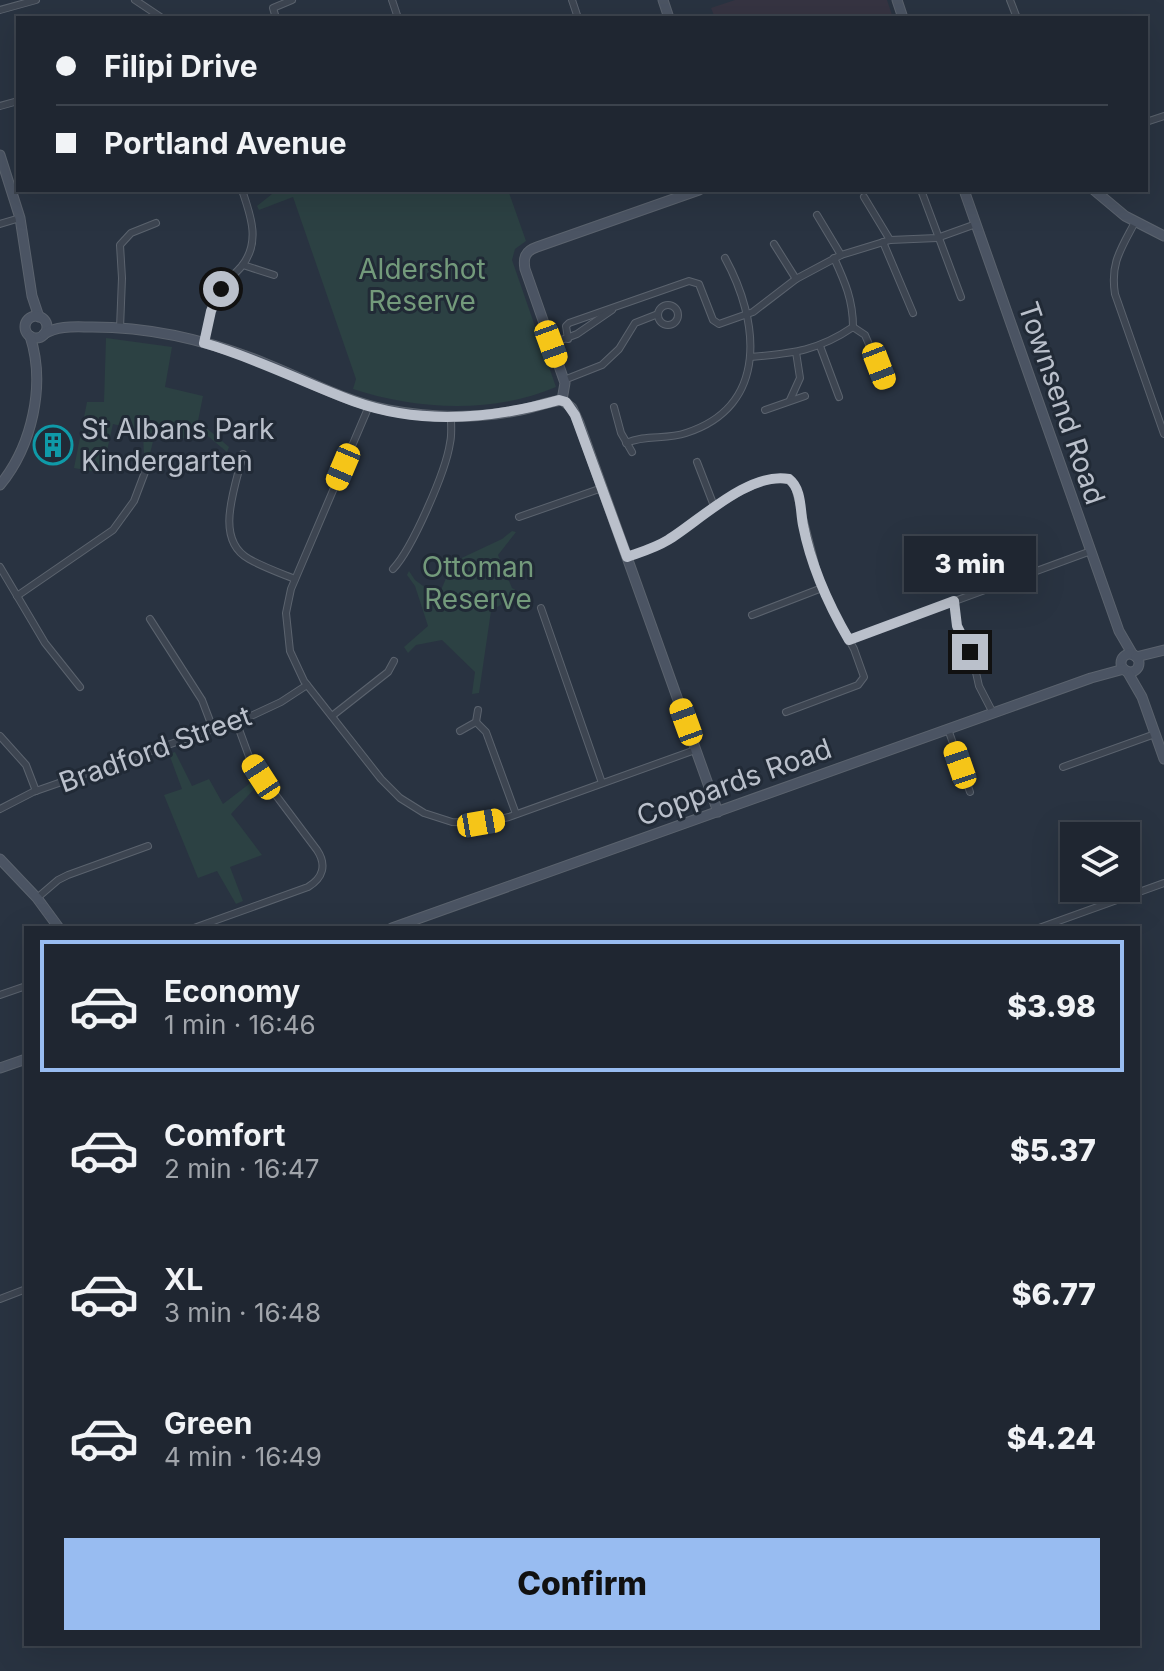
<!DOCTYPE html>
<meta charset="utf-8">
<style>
body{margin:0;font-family:Inter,sans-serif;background:#2c323d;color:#f1f3f6;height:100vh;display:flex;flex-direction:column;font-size:30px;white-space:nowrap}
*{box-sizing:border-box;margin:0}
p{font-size:26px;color:#a1a5ab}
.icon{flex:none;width:44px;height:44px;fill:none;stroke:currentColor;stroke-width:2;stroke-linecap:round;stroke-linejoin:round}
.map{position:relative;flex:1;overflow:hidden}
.details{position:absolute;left:24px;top:926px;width:1116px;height:720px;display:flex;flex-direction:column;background:#1f2631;border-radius:0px;box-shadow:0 8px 32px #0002,0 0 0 2px #3c434d}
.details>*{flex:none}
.guide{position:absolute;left:16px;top:16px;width:1132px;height:176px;border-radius:0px;box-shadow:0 8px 32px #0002,0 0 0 2px #3c434d;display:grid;align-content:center;height:176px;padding:0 40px;background:#1f2631}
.fabs{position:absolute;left:1060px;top:822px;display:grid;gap:16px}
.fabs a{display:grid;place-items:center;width:80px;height:80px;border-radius:0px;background:#1f2631;box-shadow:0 8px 32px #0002,0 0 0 2px #3c434d;font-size:40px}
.end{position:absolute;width:36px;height:36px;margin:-18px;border:10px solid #bac0cb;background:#111;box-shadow:0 0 0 4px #111}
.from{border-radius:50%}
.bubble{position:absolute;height:56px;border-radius:0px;background:#1f2631;box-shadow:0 8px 32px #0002,0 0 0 2px #3c434d;font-size:26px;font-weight:800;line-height:56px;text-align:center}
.car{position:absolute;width:24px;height:48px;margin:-24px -12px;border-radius:10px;box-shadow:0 0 6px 2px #0007;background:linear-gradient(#f5c518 24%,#345 0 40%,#f5c518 0 76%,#345 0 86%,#f5c518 0)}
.guide b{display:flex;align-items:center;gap:28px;height:76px;font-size:30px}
.guide b+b{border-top:2px solid #3c434d}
.guide i{width:20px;height:20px;background:#f1f3f6}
ul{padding:14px 0 0;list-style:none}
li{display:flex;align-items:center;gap:24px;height:132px;margin:0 16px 12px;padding:0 24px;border:4px solid transparent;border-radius:0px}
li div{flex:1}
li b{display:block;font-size:30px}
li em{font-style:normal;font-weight:800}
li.on{border-color:#98bcf1}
li>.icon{width:72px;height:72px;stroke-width:1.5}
.action{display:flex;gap:16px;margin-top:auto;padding:16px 40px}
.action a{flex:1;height:92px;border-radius:0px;background:#98bcf1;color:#111;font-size:32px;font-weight:800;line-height:92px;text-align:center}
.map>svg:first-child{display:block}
.medical{fill:#363442}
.green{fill:#2c4143}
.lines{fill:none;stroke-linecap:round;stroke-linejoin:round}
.street-casing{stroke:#5b636e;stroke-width:8}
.secondary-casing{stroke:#5b636e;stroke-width:11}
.street{stroke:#3d4551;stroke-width:6}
.secondary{stroke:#4b5463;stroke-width:9}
.route{stroke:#bac0cb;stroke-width:10}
.labels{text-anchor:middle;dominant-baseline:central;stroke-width:6;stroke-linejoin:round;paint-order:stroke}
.park-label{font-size:28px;fill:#739a7b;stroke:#212a36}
.street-label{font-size:28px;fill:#bac0cb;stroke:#212a36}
.poi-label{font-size:28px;fill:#bac0cb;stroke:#212a36;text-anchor:start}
</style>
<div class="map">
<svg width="1164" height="1671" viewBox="0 0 1164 1671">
<rect width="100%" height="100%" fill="#293341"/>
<polygon class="medical" points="735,0 887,0 893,18 715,18 711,8"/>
<g class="green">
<path d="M277 190H508L526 241 515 249 512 260 556 387C493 414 417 410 353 389L356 379 293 197 259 210 257 206Z"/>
<polygon points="106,338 172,347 165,387 203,396 198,421 229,447 227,452 197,427 194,440 155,433 149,458 144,458 143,431 113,424 102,473 74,468 87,402 104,402"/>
<polygon points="512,531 516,532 498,555 512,588 529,598 526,604 510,599 491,611 479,693 472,694 475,672 442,640 416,645 408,653 404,647 428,626 415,586 407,575 409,571 415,580 438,597 453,562 502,539"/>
<polygon points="175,752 192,786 209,779 223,804 253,781 257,786 231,814 262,855 230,867 243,901 236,904 217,871 198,878 164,795 182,789 169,754"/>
</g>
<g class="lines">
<defs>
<g id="street">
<polyline points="135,0 162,18"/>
<polyline points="392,0 398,18"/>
<polyline points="572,0 578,18"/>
<polyline points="1010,0 1017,18"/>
<polyline points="0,10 36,0"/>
<polyline points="276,18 273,8 292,0"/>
<polyline points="0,106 18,101"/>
<polyline points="1146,122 1164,116"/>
<polyline points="921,190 961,297"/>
<polyline points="864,197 890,240"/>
<polyline points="817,215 841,255"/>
<path d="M1135 222C1121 249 1110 263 1115 294L1164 434"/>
<polyline points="0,224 20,218"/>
<polyline points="883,242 913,313"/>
<polyline points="774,244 796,279"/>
<polyline points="243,265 274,275"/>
<circle cx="668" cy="315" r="10"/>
<polyline points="853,327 865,335 885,382"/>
<polyline points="120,328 122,278 120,245 131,233 156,223"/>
<polyline points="568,339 566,326 569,323 689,281 699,284 713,320 719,324 753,312 796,279 841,255 890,240 937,238 976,224"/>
<path d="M204 343C208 325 211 306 220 290 226 281 234 275 241 267 261 243 251 216 242 190"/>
<polyline points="551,344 577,334 612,310"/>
<polyline points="820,346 839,397"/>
<path d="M751 357C793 353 818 351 853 327 853 300 845 282 834 258"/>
<polyline points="564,380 602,365 619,349 635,323 658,314"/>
<polyline points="790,400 800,378 796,352"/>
<polyline points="369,406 291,589 286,613 290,651 304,681 381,779 400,798 424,813 452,822 481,823 509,817 695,750"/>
<polyline points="614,407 621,433 632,452"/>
<polyline points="765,410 805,396"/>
<path d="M626 443C646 434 666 440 686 433 770 406 759 320 725 258"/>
<path d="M243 454C236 486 213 539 249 559 263 567 280 573 295 579"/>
<polyline points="697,462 714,506"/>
<polyline points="519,517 602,488"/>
<path d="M627 557C641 552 655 548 668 540 693 525 763 462 794 483L818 576 831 607 854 649 864 677 858 685 786 712"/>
<polyline points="0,567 45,643 80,687"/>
<path d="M393 569C412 549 446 471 450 443 452 435 451 426 451 418"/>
<polyline points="17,596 113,530 134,501 145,472"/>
<polyline points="954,601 957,626 973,659 979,686 993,713"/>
<polyline points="541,608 602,783"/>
<polyline points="752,615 822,588"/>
<polyline points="150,619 202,700 213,729"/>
<polyline points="849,640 1091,551"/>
<polyline points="332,716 388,672 394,661"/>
<polyline points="476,722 486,732 516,814"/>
<polyline points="948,729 970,792"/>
<polyline points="460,731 476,722 478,710"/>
<polyline points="0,736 26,765 36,791"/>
<polyline points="1063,767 1155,734"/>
<polyline points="0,809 33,792 251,716 281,702 307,685"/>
<polyline points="37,898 58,880 68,875 148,846"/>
<path d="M194 928 308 887C323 878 327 865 317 850L251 762 236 721"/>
<polyline points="1039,928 1164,883"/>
<polyline points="0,995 26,986"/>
<polyline points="0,1299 26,1289"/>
</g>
<g id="secondary">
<polyline points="663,0 669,18"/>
<polyline points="897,0 903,18"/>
<polyline points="0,155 20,218 32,296 39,317"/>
<polyline points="964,190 1119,631 1133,655"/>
<polyline points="1094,190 1125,216 1164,236"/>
<circle cx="36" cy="327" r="11"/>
<path d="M44 334C59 325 76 327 92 327 152 327 214 342 269 365 309 381 346 402 388 410 431 418 473 419 515 411 531 409 546 402 562 400"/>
<polyline points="562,400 572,408 579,423 718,812"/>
<path d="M562 400 565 383 525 269C523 258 525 251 537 247L699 190"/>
<path d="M0 485C32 446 46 385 30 336"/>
<circle cx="1130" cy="663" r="9"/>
<polyline points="1136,657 1164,650"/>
<polyline points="1127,671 1142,697 1164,759"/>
<polyline points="0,859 37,898 59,928"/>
<polyline points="392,928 1091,678 1124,669"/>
<polyline points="0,1068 26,1059"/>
</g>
</defs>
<use href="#street" class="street-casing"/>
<use href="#secondary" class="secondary-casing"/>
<use href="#street" class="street"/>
<use href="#secondary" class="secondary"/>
</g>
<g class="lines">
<path class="route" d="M221 289 211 311 204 343C256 358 302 382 353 401 419 425 492 419 559 400L566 402 575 415 627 557C641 552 655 548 668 540 698 522 749 471 789 479 802 489 800 510 803 525 811 566 828 604 849 640L954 601 957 626 970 652"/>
</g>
<defs>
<symbol id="building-ring" viewBox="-11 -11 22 22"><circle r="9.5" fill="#212a36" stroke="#0f9aa8" stroke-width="1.5"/><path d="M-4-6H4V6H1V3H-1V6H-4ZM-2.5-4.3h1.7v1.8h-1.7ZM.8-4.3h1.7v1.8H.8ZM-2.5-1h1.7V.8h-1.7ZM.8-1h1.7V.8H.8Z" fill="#0f9aa8"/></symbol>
</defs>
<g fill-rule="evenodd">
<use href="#building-ring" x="31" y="423" width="44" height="44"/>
</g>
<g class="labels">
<g class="park-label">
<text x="422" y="269">Aldershot<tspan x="422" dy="32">Reserve</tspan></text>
<text x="478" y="567">Ottoman<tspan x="478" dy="32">Reserve</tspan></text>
</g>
<g class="street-label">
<text transform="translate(1062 403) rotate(71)">Townsend Road</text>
<text transform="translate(155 749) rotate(-20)">Bradford Street</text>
<text transform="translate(734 782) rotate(-20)">Coppards Road</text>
</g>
<g class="poi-label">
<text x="81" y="429">St Albans Park<tspan x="81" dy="32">Kindergarten</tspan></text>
</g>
</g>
</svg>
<div class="fabs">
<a><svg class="icon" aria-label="layers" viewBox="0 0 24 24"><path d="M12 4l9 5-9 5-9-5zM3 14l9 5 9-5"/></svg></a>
</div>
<i class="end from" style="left:221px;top:289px"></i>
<i class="end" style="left:970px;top:652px"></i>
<div class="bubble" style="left:904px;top:536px;width:132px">3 min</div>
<i class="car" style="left:551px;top:344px;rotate:160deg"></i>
<i class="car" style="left:879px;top:366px;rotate:159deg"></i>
<i class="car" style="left:343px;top:467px;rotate:203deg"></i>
<i class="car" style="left:686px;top:722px;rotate:340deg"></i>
<i class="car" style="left:960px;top:765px;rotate:341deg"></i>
<i class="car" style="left:261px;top:777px;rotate:327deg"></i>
<i class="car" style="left:481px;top:823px;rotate:80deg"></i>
<div class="guide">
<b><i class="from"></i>Filipi Drive</b>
<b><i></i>Portland Avenue</b>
</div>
<section class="details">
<ul>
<li class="on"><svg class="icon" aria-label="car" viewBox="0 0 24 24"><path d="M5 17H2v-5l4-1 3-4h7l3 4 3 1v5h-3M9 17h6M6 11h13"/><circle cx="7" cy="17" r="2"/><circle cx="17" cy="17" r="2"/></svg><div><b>Economy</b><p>1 min · 16:46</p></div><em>$3.98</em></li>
<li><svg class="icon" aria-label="car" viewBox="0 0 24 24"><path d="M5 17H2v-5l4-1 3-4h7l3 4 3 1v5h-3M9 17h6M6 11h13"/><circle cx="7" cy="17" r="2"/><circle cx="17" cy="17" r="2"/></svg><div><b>Comfort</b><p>2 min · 16:47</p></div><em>$5.37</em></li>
<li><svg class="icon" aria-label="car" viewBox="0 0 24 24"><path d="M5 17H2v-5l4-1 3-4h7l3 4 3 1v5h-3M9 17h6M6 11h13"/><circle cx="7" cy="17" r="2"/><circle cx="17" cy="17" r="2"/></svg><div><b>XL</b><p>3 min · 16:48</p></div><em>$6.77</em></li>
<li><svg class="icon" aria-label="car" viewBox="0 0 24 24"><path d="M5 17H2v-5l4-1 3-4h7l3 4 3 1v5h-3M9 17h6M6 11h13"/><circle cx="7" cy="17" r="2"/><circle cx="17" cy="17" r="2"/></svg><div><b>Green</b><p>4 min · 16:49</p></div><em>$4.24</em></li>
</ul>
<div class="action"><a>Confirm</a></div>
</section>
</div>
